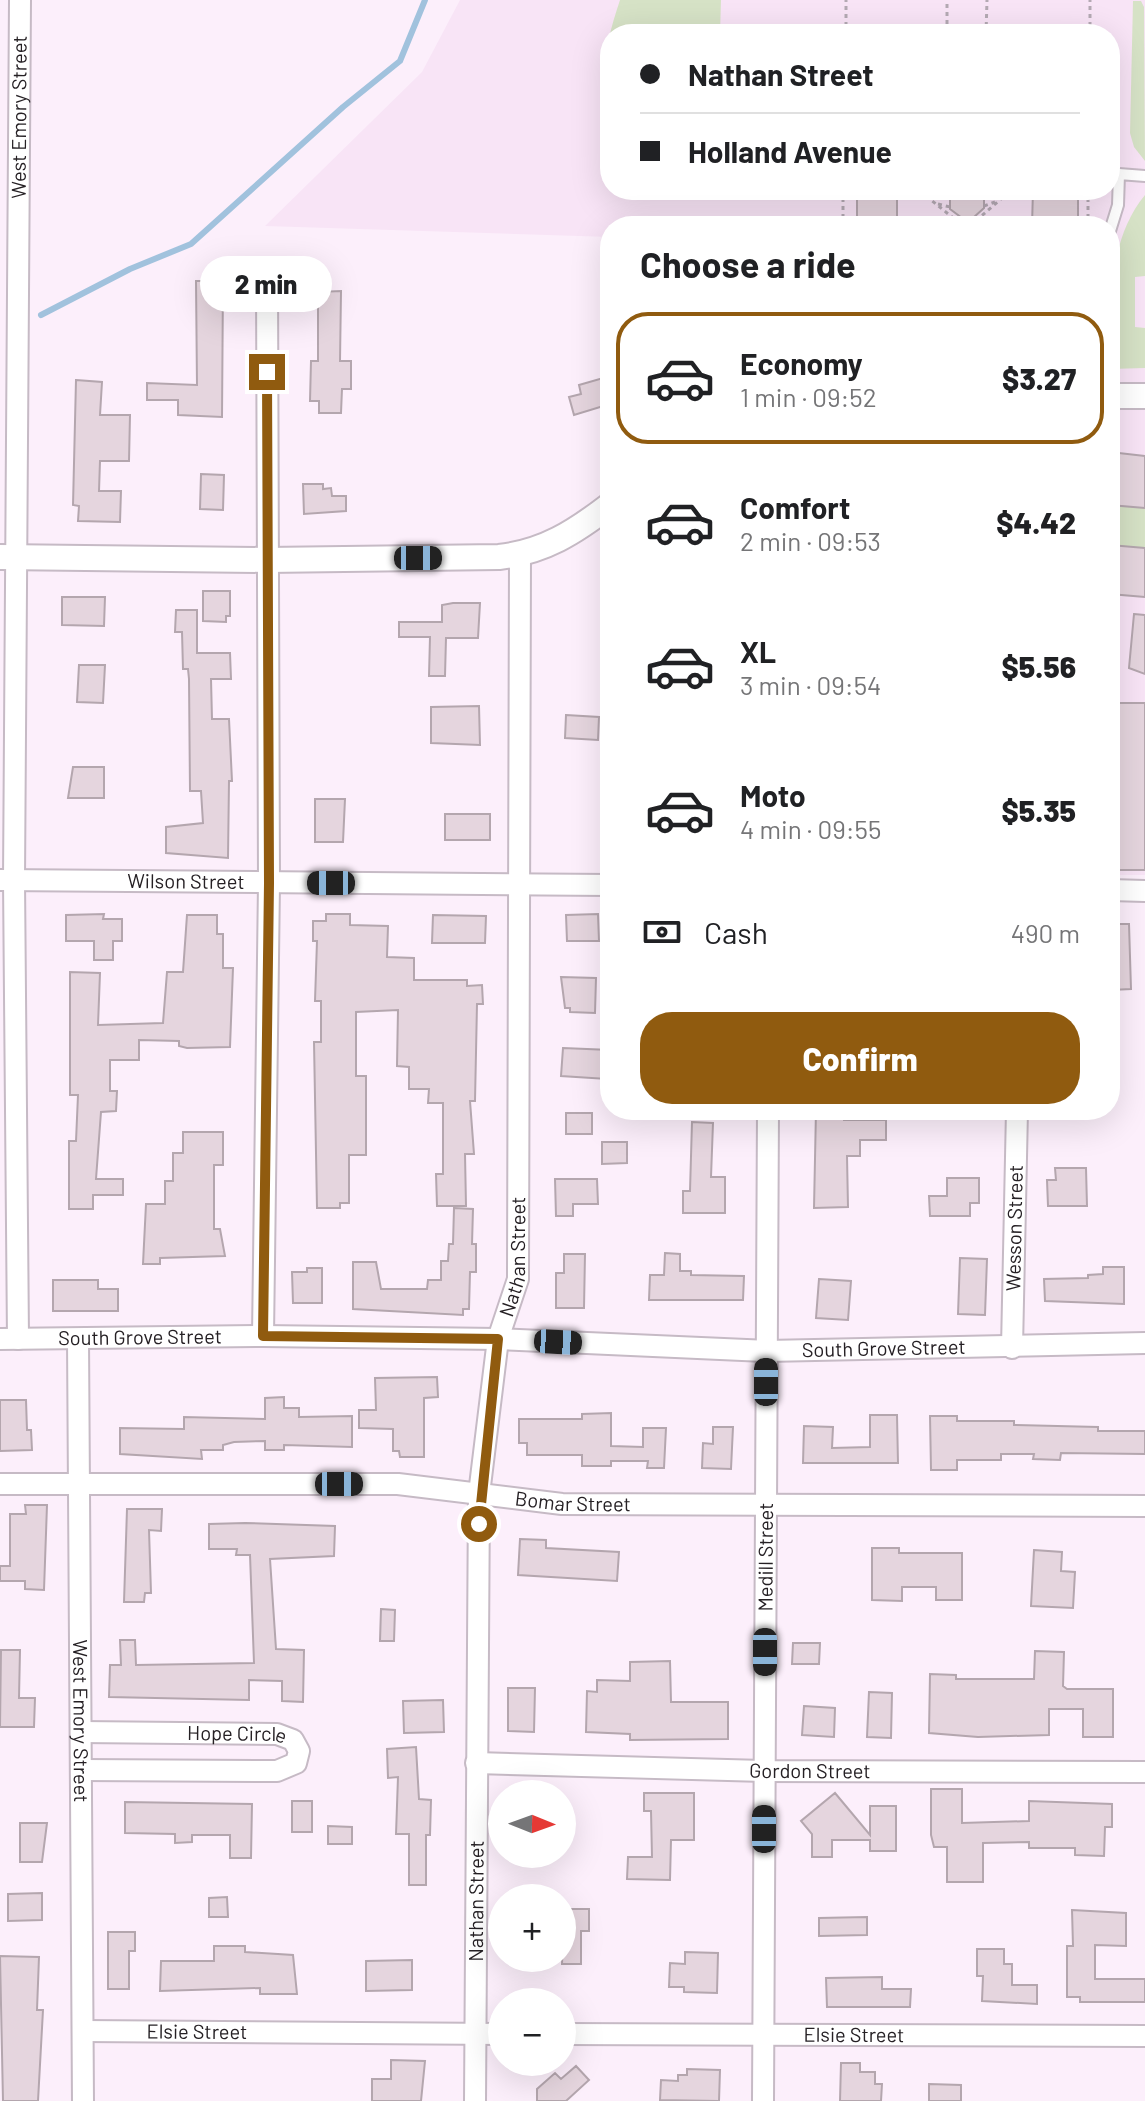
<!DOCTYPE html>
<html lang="en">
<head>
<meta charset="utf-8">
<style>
	:root { --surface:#fff; --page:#f2f2f2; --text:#202124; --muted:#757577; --line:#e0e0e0; --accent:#905b0f }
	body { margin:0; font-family:Barlow,sans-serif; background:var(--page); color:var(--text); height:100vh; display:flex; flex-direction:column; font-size:30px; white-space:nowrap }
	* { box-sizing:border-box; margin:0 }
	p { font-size:26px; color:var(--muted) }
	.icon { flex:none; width:44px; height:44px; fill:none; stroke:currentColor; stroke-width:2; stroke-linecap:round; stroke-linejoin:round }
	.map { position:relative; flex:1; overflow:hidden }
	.sheet { position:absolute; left:600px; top:216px; width:520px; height:904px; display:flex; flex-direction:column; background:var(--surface); border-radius:32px; box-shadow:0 8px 32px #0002 }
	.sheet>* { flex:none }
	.top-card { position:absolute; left:600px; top:24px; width:520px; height:176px; border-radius:32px; box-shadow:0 8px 32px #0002; display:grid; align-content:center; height:176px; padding:0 40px; background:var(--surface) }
	.needle { width:52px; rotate:91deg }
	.tools { position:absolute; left:488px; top:1780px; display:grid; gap:16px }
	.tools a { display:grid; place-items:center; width:88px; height:88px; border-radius:50%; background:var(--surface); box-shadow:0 8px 32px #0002; font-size:40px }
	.end { position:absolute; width:36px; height:36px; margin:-18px; border:10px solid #905b0f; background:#fff; box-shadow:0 0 0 4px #fff }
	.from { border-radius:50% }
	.bubble { position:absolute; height:56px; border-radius:28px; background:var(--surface); box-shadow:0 8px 32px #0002; font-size:26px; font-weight:800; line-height:56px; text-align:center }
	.car { position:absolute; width:24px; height:48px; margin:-24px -12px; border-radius:10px; box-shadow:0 0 6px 2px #0007; background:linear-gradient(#222 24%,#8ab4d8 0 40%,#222 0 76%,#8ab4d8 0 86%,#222 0) }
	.top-card b { display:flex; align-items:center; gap:28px; height:76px; font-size:30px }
	.top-card b+b { border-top:2px solid var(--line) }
	.top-card i { width:20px; height:20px; background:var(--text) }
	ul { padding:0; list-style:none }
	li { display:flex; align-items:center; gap:24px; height:132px; margin:0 16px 12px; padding:0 24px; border:4px solid transparent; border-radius:32px }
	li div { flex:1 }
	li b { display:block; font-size:30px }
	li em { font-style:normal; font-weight:800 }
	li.on { border-color:var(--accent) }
	li>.icon { width:72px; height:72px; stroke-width:1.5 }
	h2 { padding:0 40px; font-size:36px; line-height:96px }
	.pay { display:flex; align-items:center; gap:20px; height:88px; padding:0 40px; font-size:30px }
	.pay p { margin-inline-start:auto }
	.cta { display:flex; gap:16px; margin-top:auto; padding:16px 40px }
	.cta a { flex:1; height:92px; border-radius:32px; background:var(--accent); color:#fff; font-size:32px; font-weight:800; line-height:92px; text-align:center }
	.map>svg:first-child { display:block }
	.built { fill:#f8e4f6; fill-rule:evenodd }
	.green { fill:#d6e2c6 }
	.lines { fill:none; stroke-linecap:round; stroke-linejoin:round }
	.stream { stroke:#a1c2dd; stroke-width:6 }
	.building { fill:#e5d5de; stroke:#b4a6ae; stroke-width:2 }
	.service-casing { stroke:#c6bac5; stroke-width:14 }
	.minor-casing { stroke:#c6bac5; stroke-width:24 }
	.tertiary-casing { stroke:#c6bac5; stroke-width:28 }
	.path { stroke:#b4a9b3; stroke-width:3; stroke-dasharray:4 4; stroke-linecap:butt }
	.service { stroke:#fff; stroke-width:10 }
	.minor { stroke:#fff; stroke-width:20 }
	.tertiary { stroke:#fff; stroke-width:24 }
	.route { stroke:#905b0f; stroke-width:10 }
	.labels { text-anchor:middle; stroke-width:6; stroke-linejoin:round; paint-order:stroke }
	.street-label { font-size:20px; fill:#252024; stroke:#fff }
</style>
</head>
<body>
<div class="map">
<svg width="1145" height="2101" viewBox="0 0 1145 2101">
	<rect width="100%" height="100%" fill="#fceffb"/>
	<!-- built -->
	<path class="built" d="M460,0h685v875h-35v-649h-500v11l-345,-11 157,-154zM610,34h500v156h-500z"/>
	<!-- green -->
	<path class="green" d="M620,0h101l-1,34h-110v81c-9,-47 -5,-70 10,-115z
		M1133,1h8l3,6 1,154 -11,-14 -4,-14z
		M1145,195v81l-10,1v50l10,1v40l-35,1c0,-56 -4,-127 35,-174z
		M1110,505l35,3v40l-35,-3z"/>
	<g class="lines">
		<!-- stream -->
		<path class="stream" d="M41,315l89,-46 61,-25 152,-137 57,-46 25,-61"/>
	</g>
	<!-- building -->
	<path class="building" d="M857,190h40v36h-40z
		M950,190h34v18l-11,10h-11l-12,-9z
		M1033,190h45v36h-46z
		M196,281h27l-1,136 -44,-2v-15h-31v-17l50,2z
		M341,291l-1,70h11v28h-9l-1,24h-22v-12h-9l1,-40h7v-69z
		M610,376v28l-36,11 -5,-18 12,-3 -2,-9z
		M76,380l26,2 -2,33h30l-1,46h-29l-1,30h22l-1,31 -42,-1 1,-15 -6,-1z
		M1110,452l35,4v52l-35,-3z
		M201,474l23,1 -1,35 -23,-1z
		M303,484h20v5l8,-1 1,8h14v15l-42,3z
		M1110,545l35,3v49l-35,-3z
		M203,591h27v25h-4v6l-23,-1z
		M62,597h43l-1,29 -42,-1z
		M453,603h27l-2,35h-32l-1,38h-16l1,-39h-31v-15h43v-17z
		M176,610h21v43h33l1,26h-20l1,40h17l3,62h-3l-1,77 -62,-5v-26l37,-4 -2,-32h-11l-1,-112 -1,-10h-5l-1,-37h-7z
		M1134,614l11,1v59l-16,-6z
		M79,665h26l-2,38 -26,-1z
		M1110,703h35v167h-35z
		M479,706l1,39 -49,-2v-36z
		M566,715l33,2 -1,23 -33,-2z
		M73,767h31v31h-36z
		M315,799h30l-2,43h-28z
		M445,814h45v26h-45z
		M104,914l-1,5h19v22h-9v19h-19v-19h-28v-26z
		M326,914h24v11l38,1 -1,31 27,1v22h53v6l15,-1 1,19h-6l-2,97h-5l4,53h-9l1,52h-29l-1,-32h7v-71h-15l1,-14h-20v-22l-12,-1 1,-56 -42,2v64h10v79h-17v48h-9v5h-23l-3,-166h7v-41h-6l2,-60h-4v-20h13z
		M598,914l1,27h-32l-1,-26z
		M187,915h30v19h6v34h10l-3,79 -43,1 -8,-2v-5l-40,-1v20h-29v31h7l-1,20 -15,1 -5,67h27v16h-30v14h-24v-68h7l2,-46h-8v-123l30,1 -2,52 65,-2 4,-51h16z
		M433,915l53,1 -1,27h-53z
		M1110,924h19l2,65 -20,1z
		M561,977l35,1 -1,35 -25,-1v-4h-5z
		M563,1048l47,2 -3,29 -46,-3z
		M816,1110h27l1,10h42v20h-26v16h-13l1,51 -34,1z
		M566,1113h26v21h-26z
		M692,1122l21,1 -2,54h14v36h-42v-22h7z
		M183,1132h40v33h-9v64h6l5,27 -65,2v6h-17l3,-60h19v-23h8v-28h10z
		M602,1142h25v21l-25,1z
		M1055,1168h31l1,38h-39l-1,-26h9z
		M947,1178h32v25h-9v13h-40l-1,-20h18z
		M555,1179h42l1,25h-25v12h-17z
		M454,1208l19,1 -1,35h4v28h-6l-1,37h-6v6l-110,-6v-47h23l5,27h46l1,-9h13v-19h7l1,-17h4z
		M665,1253l15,1v17h11v4l53,1 -1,24h-94l1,-25h14z
		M564,1254h21l-1,54h-28v-35h8z
		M960,1258l27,1 -2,56 -27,-1z
		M1103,1267h21v37l-79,-3 -1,-22 44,-1v-3l15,-1z
		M307,1268h15v35h-29l-1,-31h15z
		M819,1279l32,2 -3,39 -32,-2z
		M53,1280h45v9h20v22h-65z
		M437,1377l1,20 -14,1v59h-24l-1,-6h-6v-22l-34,-1v-18h17l-1,-32z
		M284,1397v11h15v9l53,-1v31l-68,-2v5h-19v-9l-31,1 -11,3v5h-22l1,9 -82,-5v-26l64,1v-12l81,2v-21z
		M0,1400h26l1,30h4l1,20 -32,1z
		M611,1413v33l32,1v-19h23l-2,40h-17l1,-7h-37v5h-29v-11h-55v-12h-8v-24h63v-5z
		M870,1415h27l1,48h-95l1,-37 29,1 -1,21 38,-1z
		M930,1416h27v5h57v4l84,2v4h47v23l-84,-1 -1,7 -27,-1 1,-5h-33v6h-44v10h-26z
		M713,1427h20l-2,42 -29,-1 1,-25 10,1z
		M25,1505h22l-3,85 -19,-1v-8h-25v-15h10v-52h16z
		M127,1509h35l-1,22 -12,-1 2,63h-6l-1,9h-20z
		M245,1523l90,3 -1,30 -64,3 6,90 28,1 -1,52 -21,-1v-20l-33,-1v20l-140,-3 1,-32h11l-1,-25h15l1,25 118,-2 -4,-108h-14l1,-6h-28v-25z
		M520,1539l26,1v8l73,4 -2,29 -99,-6z
		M872,1548h27v5h63v47h-26v-13h-34v14l-30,-1z
		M1034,1550l28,2 -1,19 14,1 -2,36 -42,-2z
		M381,1609l14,1 -1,31h-14z
		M793,1643h27l-1,21h-27z
		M1,1650h19l-1,48h16l-1,29h-34z
		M1035,1651l29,1 -1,34 4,3h46v48h-30v-28h-34v26l-71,2 -49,-4 1,-59 26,1v4h78z
		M670,1661l1,41h57v37l-98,1v-6l-44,-2 1,-41 10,1v-12l33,1v-19z
		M508,1688h27l-1,44 -26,-1z
		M869,1692l23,1 -1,45 -24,-1z
		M443,1700l1,32 -40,1 -1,-32z
		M804,1706l31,2 -1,29 -32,-2z
		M416,1747l3,52 12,1 -1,35h-4v50h-17v-51h-13l2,-57 -10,1 -1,-29z
		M931,1789h31v34l67,-2v-20l83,3v23h-7l-1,29 -29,-1v-7h-46v-6l-46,1v39h-36v-35h-13l-3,-12z
		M644,1793h50v47h-23l-1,40 -43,-1 1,-22h24l-1,-46h-7z
		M835,1793l35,42v-29h26v45h-26v-11h-38v17h-20v-23l-11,-13z
		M292,1801h20v31h-20z
		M125,1802l127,2 -1,54h-21v-23h-38v7l-17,1v-9l-50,-1z
		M20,1823h27l-5,39h-22z
		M328,1826l24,1v17h-24z
		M42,1893v27l-34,1v-27z
		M227,1897l1,20h-19v-19z
		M564,1909h25v22h-8v33h-19z
		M1072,1910l54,3v33l-31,-1v34h50v23h-65v-5h-13v-51h6z
		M867,1917v18l-48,1v-18z
		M108,1932h27v19h-6v38h-21z
		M214,1946h31v6l48,3 4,39h-37v-6l-100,3 1,-30h53z
		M977,1949h27v15h8v21h25v19l-55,-3 1,-25h-6z
		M685,1952l33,1 -1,40 -33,-1v-5h-15l1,-24 15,1z
		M0,1956l39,1 -2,53h6l-5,91h-35z
		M412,1960v30l-46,1v-30z
		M882,1977v12h29l-1,18h-83l-1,-29z
		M391,2060l34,1 -4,40h-49v-22h19z
		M841,2063h19v9h15v12h7l-1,17h-41z
		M576,2066l13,14 -23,21h-29v-12l18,-16 6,6z
		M687,2069l33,1 -1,31 -59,-1 1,-20 17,1v-6h9z
		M929,2084l32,1v16h-32z"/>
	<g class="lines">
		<!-- service casing -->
		<g class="service-casing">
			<path id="service" d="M1110,231l8,-26 1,-31 26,2"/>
		</g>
		<!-- minor casing -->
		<g class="minor-casing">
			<g id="minor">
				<path id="s1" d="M0,880l610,5"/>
				<path d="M1110,890l35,1"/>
				<path d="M263,1336l6,-453 -2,-605"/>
				<path id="s2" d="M0,1339l263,-3 235,3 269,12 378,-8"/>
				<path id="s3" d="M18,1339l-4,-459 6,-880"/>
				<path id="s4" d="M78,1339l5,762"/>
				<path id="s5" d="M1012,1348l5,-238"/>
				<path id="s6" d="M0,1484h398l164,20 583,2"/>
				<path id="s7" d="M81,1732l196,2 16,6 6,11 -3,12 -19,8 -195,-1"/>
				<path id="s8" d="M476,1763l288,8 381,1"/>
				<path id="s9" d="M83,2031l419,3"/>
				<path id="s10" d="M562,2034l583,2"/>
				<path id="s11" d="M475,2101l4,-607 19,-155 20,-60 2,-724"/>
				<path id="s12" d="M763,2101l5,-991"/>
			</g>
		</g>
		<!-- tertiary casing -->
		<g class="tertiary-casing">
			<path id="tertiary" d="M1110,396h35
				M0,557l267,3 232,-3c45,-5 76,-25 111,-52"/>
		</g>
		<!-- path -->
		<path class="path" d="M847,32l12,1
			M898,32h49
			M947,32v-32
			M846,34v-34
			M986,34l1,-34
			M986,34h11
			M1090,34v-34
			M1110,148h9
			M920,191l43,35
			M938,204l12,3
			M984,206l11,-4
			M951,216l1,10
			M966,219l1,6
			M843,226v-36
			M970,226l39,-34
			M980,226l1,-9
			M1088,226v-36"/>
		<!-- service -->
		<use href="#service" class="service"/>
		<!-- minor -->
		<use href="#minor" class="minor"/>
		<!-- tertiary -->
		<use href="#tertiary" class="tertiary"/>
	</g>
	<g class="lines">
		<!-- route -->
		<path class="route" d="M267,372l2,511 -6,453 235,3 -19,185"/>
	</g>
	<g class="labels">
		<!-- street labels -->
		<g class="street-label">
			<text dy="7" stroke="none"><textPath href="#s3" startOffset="1222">West Emory Street</textPath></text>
			<text dy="7" stroke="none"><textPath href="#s1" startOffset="186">Wilson Street</textPath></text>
			<text dy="7" stroke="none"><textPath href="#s5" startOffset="120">Wesson Street</textPath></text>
			<text dy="7" stroke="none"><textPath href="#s11" startOffset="848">Nathan Street</textPath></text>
			<text dy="7" stroke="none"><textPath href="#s2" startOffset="140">South Grove Street</textPath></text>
			<text dy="7" stroke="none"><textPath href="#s2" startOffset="884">South Grove Street</textPath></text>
			<text dy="7" stroke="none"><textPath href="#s6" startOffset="574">Bomar Street</textPath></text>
			<text dy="7" stroke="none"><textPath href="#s12" startOffset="544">Medill Street</textPath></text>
			<text dy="7" stroke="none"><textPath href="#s4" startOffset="382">West Emory Street</textPath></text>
			<text dy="7" stroke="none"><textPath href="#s7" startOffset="156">Hope Circle</textPath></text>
			<text dy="7" stroke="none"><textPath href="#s8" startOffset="334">Gordon Street</textPath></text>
			<text dy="7" stroke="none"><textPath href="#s11" startOffset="200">Nathan Street</textPath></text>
			<text dy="7" stroke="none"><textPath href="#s9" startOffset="114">Elsie Street</textPath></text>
			<text dy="7" stroke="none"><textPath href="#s10" startOffset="292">Elsie Street</textPath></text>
		</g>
	</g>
</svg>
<div class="tools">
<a><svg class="needle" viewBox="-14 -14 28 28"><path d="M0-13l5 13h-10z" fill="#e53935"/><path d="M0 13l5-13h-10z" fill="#757577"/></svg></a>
<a>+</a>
<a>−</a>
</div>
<i class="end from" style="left:479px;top:1524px"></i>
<i class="end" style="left:267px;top:372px"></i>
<div class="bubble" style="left:200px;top:256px;width:132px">2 min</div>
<i class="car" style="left:418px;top:558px;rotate:90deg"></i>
<i class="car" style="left:331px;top:883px;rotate:270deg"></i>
<i class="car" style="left:558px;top:1342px;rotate:93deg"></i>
<i class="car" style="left:766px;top:1382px;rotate:0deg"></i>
<i class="car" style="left:339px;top:1484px;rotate:90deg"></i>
<i class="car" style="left:765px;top:1652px;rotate:180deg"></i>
<i class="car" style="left:764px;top:1829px;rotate:0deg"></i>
<div class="top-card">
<b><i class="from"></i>Nathan Street</b>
<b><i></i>Holland Avenue</b>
</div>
<section class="sheet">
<h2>Choose a ride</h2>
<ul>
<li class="on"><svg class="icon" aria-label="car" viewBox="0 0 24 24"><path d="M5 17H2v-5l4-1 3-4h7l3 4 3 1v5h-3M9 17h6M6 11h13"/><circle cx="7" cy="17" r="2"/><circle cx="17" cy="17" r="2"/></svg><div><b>Economy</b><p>1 min · 09:52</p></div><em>$3.27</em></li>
<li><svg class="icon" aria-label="car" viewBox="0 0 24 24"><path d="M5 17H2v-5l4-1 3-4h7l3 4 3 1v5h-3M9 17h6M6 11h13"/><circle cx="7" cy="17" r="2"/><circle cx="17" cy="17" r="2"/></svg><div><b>Comfort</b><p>2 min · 09:53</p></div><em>$4.42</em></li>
<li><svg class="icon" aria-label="car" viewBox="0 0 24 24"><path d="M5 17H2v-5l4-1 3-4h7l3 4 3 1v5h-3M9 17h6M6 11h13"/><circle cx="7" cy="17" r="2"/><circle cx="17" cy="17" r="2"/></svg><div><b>XL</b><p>3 min · 09:54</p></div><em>$5.56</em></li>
<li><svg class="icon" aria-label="car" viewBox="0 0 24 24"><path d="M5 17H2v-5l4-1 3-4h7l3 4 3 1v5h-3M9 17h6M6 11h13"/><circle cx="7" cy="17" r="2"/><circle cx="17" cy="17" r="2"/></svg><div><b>Moto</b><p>4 min · 09:55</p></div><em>$5.35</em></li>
</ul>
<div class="pay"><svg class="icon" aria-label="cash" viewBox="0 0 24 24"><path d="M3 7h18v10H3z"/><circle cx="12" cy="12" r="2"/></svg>Cash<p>490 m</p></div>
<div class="cta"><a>Confirm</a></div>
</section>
</div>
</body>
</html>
